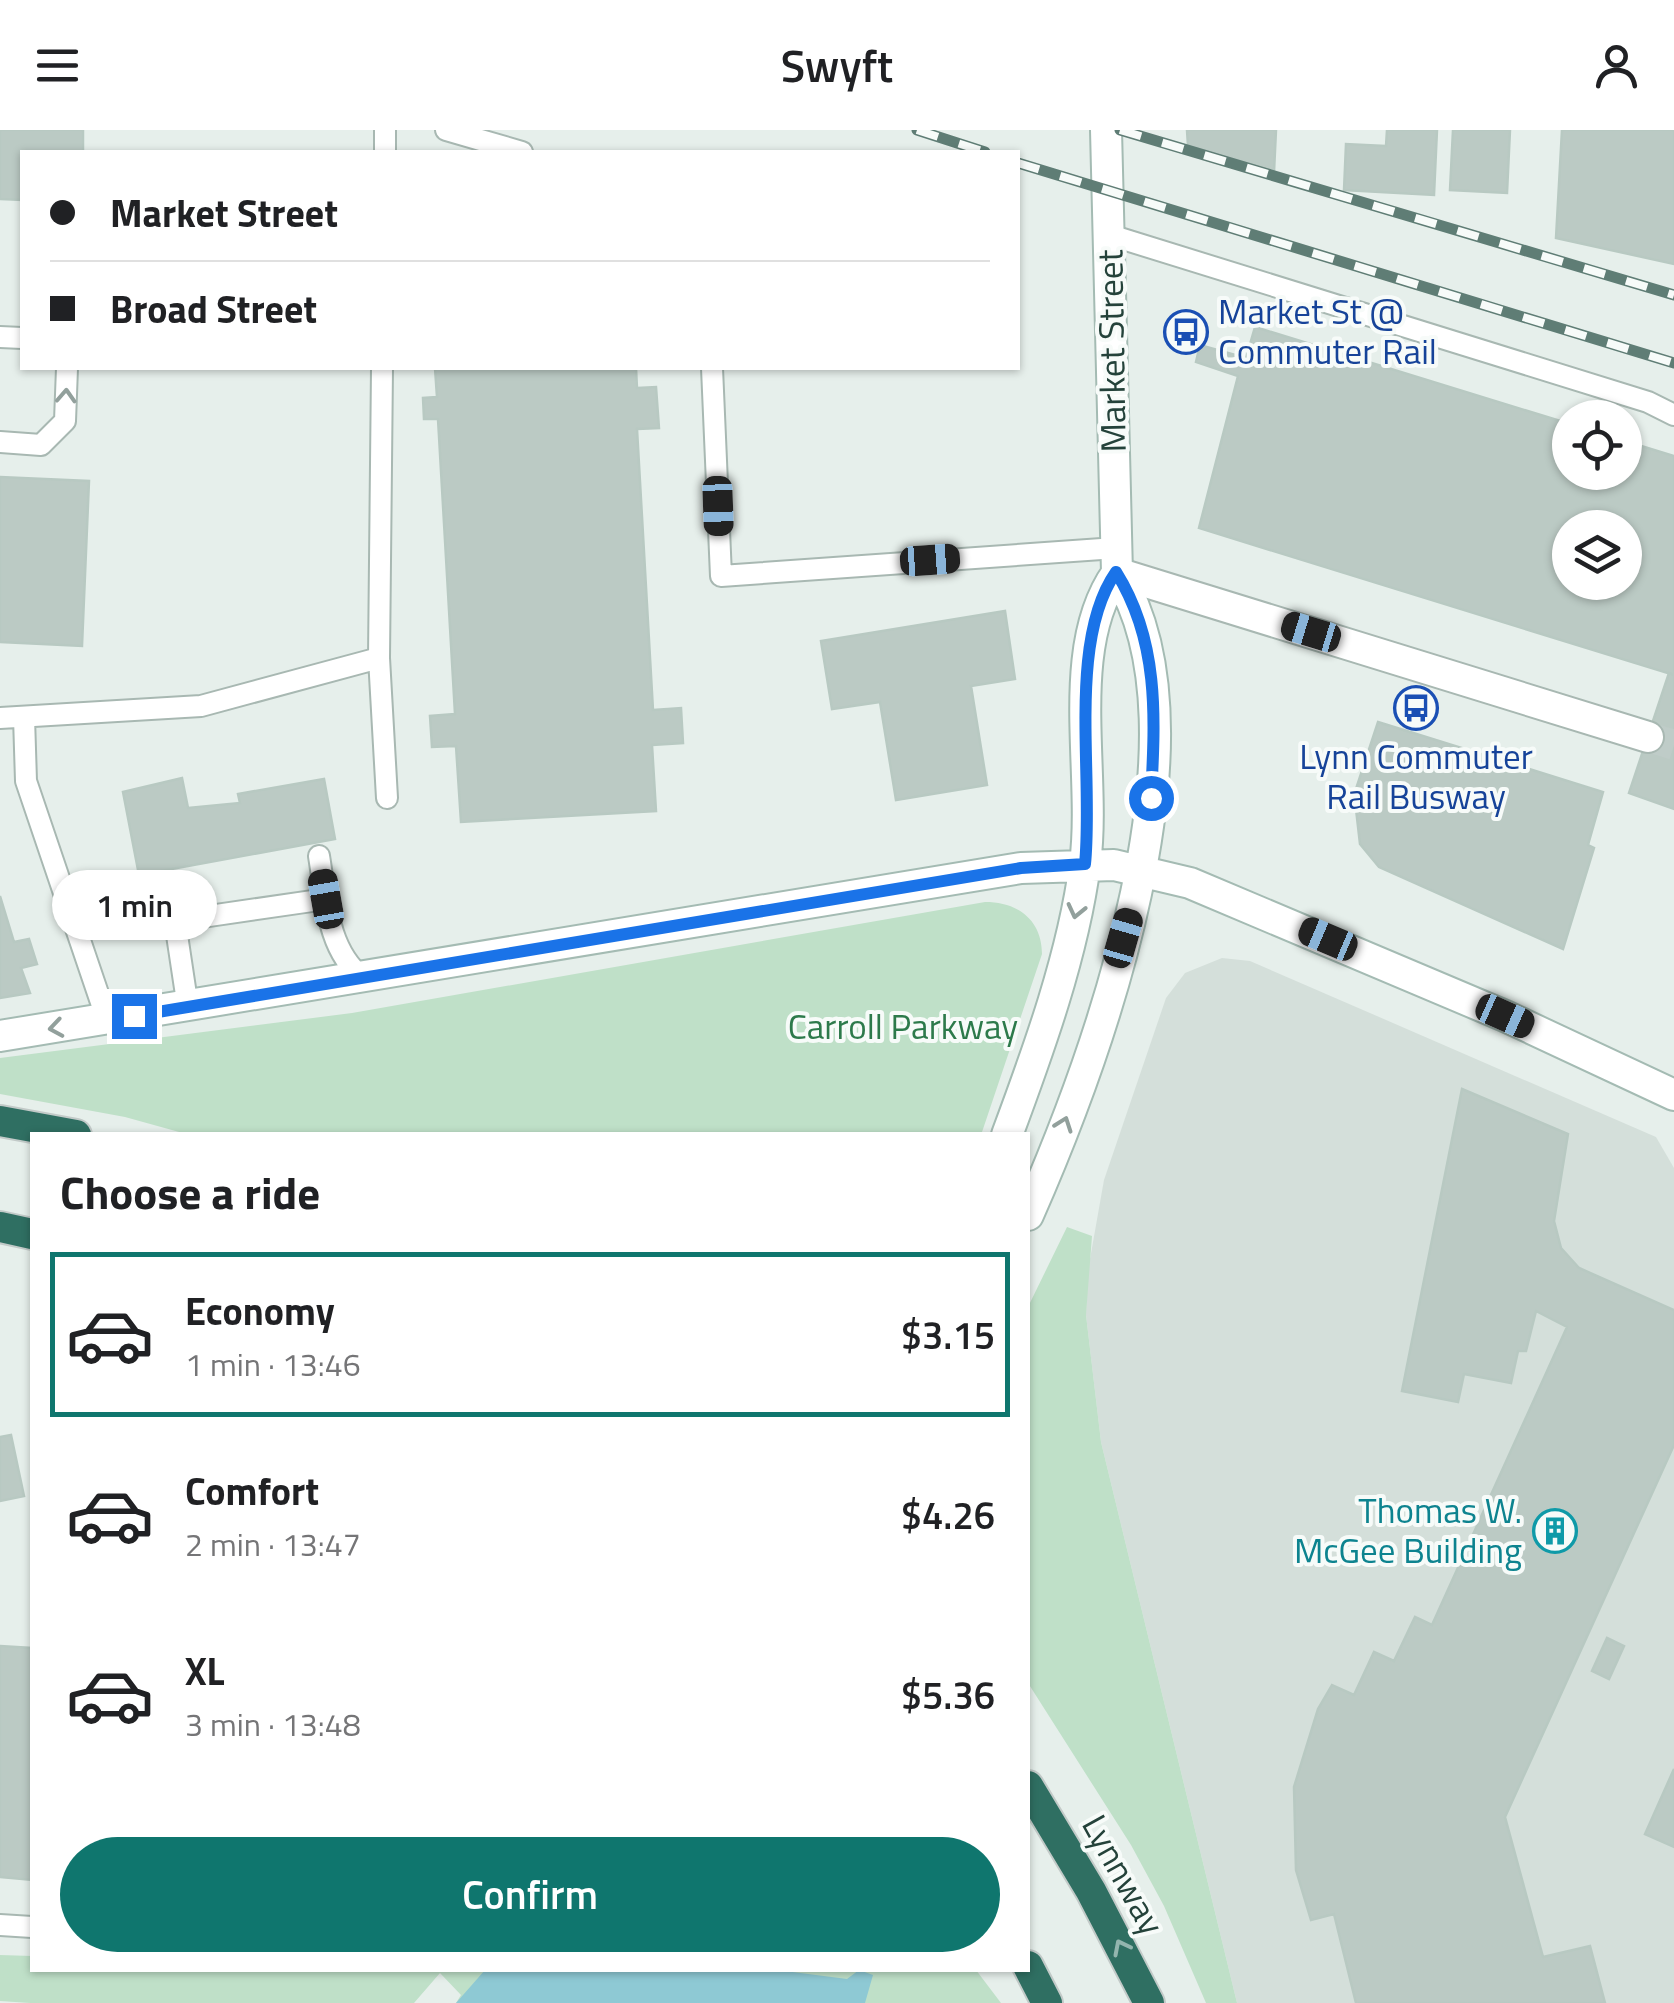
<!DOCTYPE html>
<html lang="en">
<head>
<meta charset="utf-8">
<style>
	:root { --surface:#fff; --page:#f6f6f6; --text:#202124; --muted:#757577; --line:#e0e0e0; --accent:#0f766e }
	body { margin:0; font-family:"Titillium Web",sans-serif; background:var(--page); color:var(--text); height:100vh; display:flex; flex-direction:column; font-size:38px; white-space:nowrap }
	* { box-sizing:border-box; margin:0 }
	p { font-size:32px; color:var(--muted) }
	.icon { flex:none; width:55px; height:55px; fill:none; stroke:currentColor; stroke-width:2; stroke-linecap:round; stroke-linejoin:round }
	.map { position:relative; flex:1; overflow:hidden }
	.drawer { position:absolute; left:30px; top:1002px; width:1000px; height:840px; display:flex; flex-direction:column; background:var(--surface); border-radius:0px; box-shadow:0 2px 8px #0004 }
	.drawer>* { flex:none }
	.banner { position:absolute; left:20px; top:20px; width:1000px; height:220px; border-radius:0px; box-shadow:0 2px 8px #0004; display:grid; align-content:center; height:220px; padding:0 30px; background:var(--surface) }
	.controls { position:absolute; left:1552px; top:270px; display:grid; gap:20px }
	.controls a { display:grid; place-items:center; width:90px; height:90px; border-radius:50%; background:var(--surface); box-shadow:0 2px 8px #0004; font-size:50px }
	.end { position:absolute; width:45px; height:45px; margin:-22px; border:12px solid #1a73e8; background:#fff; box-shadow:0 0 0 5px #fff }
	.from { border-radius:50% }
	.bubble { position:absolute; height:70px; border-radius:35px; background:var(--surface); box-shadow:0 2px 8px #0004; font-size:32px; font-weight:600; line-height:70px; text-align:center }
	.car { position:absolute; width:30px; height:60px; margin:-30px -15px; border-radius:12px; box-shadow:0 0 8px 2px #0007; background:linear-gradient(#222 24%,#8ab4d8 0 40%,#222 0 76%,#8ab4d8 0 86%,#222 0) }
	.banner b { display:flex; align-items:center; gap:35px; height:95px; font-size:38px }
	.banner b+b { border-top:2px solid var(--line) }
	.banner i { width:25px; height:25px; background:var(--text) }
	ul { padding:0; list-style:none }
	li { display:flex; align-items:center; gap:30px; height:165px; margin:0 20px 15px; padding:0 10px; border:5px solid transparent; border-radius:0px }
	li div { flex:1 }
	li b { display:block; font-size:38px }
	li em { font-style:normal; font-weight:600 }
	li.on { border-color:var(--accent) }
	li>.icon { width:90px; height:90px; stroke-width:1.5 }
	h2 { padding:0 30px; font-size:45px; line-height:120px }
	.cta { display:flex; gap:20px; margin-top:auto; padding:20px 30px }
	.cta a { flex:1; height:115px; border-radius:60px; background:var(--accent); color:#fff; font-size:40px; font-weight:600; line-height:115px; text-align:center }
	header { display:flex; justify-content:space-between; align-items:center; height:130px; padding:0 30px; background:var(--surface); font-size:45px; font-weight:600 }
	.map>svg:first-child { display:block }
	.built { fill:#d4dfda }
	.green { fill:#bfe0c8 }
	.water { fill:#8ec9d4 }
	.building { fill:#bbcac4; stroke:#b8c9c2; stroke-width:2.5; fill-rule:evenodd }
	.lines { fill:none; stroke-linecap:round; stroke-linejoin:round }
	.street-tunnel { stroke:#bfccc8; stroke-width:30; stroke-dasharray:30 15; stroke-linecap:butt }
	.lane-casing { stroke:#a8b8b2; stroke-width:24 }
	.street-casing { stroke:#a8b8b2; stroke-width:34 }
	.secondary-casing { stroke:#a4bbb3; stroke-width:34 }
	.highway-casing { stroke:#c2cac8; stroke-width:34 }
	.lane { stroke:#fff; stroke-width:20 }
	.street { stroke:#fff; stroke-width:30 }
	.secondary { stroke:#fff; stroke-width:30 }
	.highway { stroke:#2f6f62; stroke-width:30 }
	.rail-casing { stroke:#5f7d75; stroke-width:11 }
	.rail { stroke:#f7fbf9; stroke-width:8; stroke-dasharray:22; stroke-linecap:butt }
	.oneway { stroke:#92a09c }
	.oneway2 { stroke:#93b5ae }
	.route { stroke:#1a73e8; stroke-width:12 }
	.labels { text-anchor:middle; stroke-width:8; stroke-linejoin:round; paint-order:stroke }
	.transit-label { font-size:35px; fill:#164399; stroke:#f7fbf9; text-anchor:start }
	.street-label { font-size:35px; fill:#24423a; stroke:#f7fbf9 }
	.park-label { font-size:35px; fill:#2d7a4b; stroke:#f7fbf9 }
	.culture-label { font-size:35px; fill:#0d838f; stroke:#f7fbf9; text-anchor:end }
</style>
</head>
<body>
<header><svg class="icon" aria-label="menu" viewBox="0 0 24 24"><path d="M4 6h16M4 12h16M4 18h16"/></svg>Swyft<svg class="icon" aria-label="person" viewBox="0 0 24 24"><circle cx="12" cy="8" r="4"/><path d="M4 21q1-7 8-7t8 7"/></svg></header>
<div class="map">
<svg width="1674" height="1873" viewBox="0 0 1674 1873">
	<rect width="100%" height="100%" fill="#e6efeb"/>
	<!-- built -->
	<path class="built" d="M1222,828l28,3 406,176 18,31v835h-437l-136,-561 -15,-127 1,-39 17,-96 62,-182 19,-25z"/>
	<!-- green -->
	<path class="green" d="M985,772c33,0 57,18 57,52l-61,181h-791l-65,-18 -125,-23v-36l352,-45z
		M1067,1097l25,9 -6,79 15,127 136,561h-31l-42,-97 -33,-61 -103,-162v-376z
		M0,1825l32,1v14h944l25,33h-545l5,-8 -21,-22 -26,30h-384l-30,-2z"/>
	<!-- water -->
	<path class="water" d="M485,1840h292l70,9 12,-9 14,5 -8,28h-409z"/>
	<!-- building -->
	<path class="building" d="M0,0h83v22h-61v48l-22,-1z
		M1187,0h89l-2,42 -86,-26z
		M1387,0h50l-3,65 -90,-5 2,-46 40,2z
		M1453,0h57l-3,63 -57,-3z
		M1562,0h112v134l-118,-26z
		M1255,197l315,97v48h55v-31l49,15v219l-475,-147 39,-152 -42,-14 4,-17 46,13zM1570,398h55v54h-55z
		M435,238h201l1,20 19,-1 3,41 -22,1 16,281 28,-2 2,35 -31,2 4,66 -195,11 -5,-76 -24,1 -2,-31 25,-2 -17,-295h-14l-1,-21 14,-1z
		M0,347l89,4 -7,165 -82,-4z
		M1005,481l10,68 -44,7 16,99 -91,15 -16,-98 -48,7 -11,-68z
		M1669,543l5,2v134l-45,-16z
		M1378,592l225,70 -15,53 6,3 -31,101 -184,-82 -19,-23 -4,-35 5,-17 -5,-3z
		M182,648l6,30 52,-5 -2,-9 86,-15 11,60 -196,36 -16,-83z
		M0,766l14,46 15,-3 8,25 -16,4 9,25 -30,5z
		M1462,959l106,45 -14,87 7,27 18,20 95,42v135l-169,372 38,140 47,-11 15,57h-249l-22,-89 -23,6 -15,-50 -2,-83 24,-78 14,-24 22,10 20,-43 20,9 21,-44 17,8 135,-298 -31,-16 -10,40h-8l-7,32 -47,-9 -6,28 -56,-11z
		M11,1305l13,61 -24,5v-64z
		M1607,1508l17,8 -15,33 -17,-8z
		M0,1516l32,2v232l-32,-3z
		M1674,1639v78l-29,-13z"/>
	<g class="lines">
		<!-- street-tunnel -->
		<path class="street-tunnel" d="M1648,607l26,8"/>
		<!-- lane casing -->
		<g class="lane-casing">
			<path id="lane" d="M446,0l76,22
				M385,22v-22
				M1110,105l538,167 26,13
				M0,207l22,1
				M382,238l-3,290 8,140
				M712,238l9,208 395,-28
				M0,312l41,3 24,-24 2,-53
				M24,587l2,64 81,239
				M0,588l201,-12 178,-48
				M319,726c7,42 8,94 44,122
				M169,752l19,126
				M175,791l151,-22
				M0,1795l32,2"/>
		</g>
		<!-- street casing -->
		<g class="street-casing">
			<path id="street" d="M1117,443l531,164"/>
		</g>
		<!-- secondary casing -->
		<g class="secondary-casing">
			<path id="secondary" d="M0,906l1021,-168 93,-3 76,18 315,133 169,79
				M1007,1005c32,-86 66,-180 78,-271 12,-91 -22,-215 32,-291
				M1028,1085c70,-159 188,-483 89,-642l-11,-443"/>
		</g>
		<!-- highway casing -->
		<g class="highway-casing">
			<path id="highway" d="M0,991l76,14
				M0,1097l32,7
				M1028,1656l63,105 58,112
				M1028,1836l19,37"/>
		</g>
		<!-- lane -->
		<use href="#lane" class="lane"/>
		<!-- street -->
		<use href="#street" class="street"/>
		<!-- secondary -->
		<use href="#secondary" class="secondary"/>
		<!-- highway -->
		<use href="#highway" class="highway"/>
		<!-- rail casing -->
		<g class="rail-casing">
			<path id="rail" d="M917,0l68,22
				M1120,0l554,165
				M1018,33l656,200"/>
		</g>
		<!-- rail -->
		<use href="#rail" class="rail"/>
	</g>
	<!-- one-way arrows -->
	<defs><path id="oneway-chevron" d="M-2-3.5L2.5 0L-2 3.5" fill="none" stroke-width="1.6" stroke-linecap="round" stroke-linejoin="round" transform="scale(2.5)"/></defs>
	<g class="oneway">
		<use href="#oneway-chevron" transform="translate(66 266) rotate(-87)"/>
		<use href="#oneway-chevron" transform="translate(1076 781) rotate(103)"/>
		<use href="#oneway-chevron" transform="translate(56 898) rotate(171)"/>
		<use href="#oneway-chevron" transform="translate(1064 994) rotate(-70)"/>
	</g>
	<use class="oneway2" href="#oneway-chevron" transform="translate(1121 1817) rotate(-117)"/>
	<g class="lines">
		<!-- route -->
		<path class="route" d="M134,886l887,-148 64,-4c9,-87 -18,-222 31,-292 44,70 39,147 35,226"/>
	</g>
	<!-- icons -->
	<defs>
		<g id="bus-ring" transform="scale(2.25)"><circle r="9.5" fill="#f7fbf9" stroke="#1a4fb4" stroke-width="1.5"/><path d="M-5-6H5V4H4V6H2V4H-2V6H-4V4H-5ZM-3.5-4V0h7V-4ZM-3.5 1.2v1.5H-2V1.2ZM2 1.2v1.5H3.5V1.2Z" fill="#1a4fb4"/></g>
		<g id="building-ring" transform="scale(2.25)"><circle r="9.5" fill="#f7fbf9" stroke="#0f9aa8" stroke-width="1.5"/><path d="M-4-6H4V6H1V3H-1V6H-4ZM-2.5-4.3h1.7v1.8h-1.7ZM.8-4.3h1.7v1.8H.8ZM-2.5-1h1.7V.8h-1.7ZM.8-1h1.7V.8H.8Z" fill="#0f9aa8"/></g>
	</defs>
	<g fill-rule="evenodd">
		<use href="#bus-ring" x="1186" y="202"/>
		<use href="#bus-ring" x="1416" y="578"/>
		<use href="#building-ring" x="1555" y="1401"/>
	</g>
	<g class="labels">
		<!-- transit labels -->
		<g class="transit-label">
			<text x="1218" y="194">Market St @<tspan x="1218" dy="40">Commuter Rail</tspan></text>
			<text x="1416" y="639" text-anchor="middle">Lynn Commuter<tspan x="1416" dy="40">Rail Busway</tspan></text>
		</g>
		<!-- street labels -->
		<g class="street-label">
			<text transform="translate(1112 221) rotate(-91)" y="12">Market Street</text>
			<text transform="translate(1123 1745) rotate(61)" y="12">Lynnway</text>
		</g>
		<!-- park labels -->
		<g class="park-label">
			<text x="903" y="909">Carroll Parkway</text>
		</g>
		<!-- culture labels -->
		<g class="culture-label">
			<text x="1522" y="1393">Thomas W.<tspan x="1522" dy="40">McGee Building</tspan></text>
		</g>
	</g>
</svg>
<div class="controls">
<a><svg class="icon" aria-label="locate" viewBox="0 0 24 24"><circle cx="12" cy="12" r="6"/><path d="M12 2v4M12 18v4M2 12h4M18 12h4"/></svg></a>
<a><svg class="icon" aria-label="layers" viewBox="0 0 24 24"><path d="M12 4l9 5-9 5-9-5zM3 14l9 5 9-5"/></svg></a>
</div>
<i class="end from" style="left:1151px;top:668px"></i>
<i class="end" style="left:134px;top:886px"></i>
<div class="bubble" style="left:52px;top:740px;width:165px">1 min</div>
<i class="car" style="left:718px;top:376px;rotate:178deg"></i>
<i class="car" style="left:930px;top:430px;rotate:86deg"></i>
<i class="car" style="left:1311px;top:502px;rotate:287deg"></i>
<i class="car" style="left:326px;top:769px;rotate:350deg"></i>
<i class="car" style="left:1123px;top:808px;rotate:16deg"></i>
<i class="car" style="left:1328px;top:809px;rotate:293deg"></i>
<i class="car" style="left:1505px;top:886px;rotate:114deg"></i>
<div class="banner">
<b><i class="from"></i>Market Street</b>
<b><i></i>Broad Street</b>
</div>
<section class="drawer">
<h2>Choose a ride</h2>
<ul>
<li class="on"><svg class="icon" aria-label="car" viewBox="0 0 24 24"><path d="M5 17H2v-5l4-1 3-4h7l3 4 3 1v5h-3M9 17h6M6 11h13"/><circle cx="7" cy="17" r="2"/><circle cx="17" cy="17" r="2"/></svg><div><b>Economy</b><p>1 min · 13:46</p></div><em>$3.15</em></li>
<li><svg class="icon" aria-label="car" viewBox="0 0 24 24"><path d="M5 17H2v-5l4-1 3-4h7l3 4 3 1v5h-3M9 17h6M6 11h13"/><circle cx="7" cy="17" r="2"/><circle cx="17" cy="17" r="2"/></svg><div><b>Comfort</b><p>2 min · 13:47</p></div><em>$4.26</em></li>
<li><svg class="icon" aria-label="car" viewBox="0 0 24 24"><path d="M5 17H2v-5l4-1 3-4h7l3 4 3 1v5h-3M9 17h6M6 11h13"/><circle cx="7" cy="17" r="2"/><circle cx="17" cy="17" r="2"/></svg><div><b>XL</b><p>3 min · 13:48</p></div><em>$5.36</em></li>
</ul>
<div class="cta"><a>Confirm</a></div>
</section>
</div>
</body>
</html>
